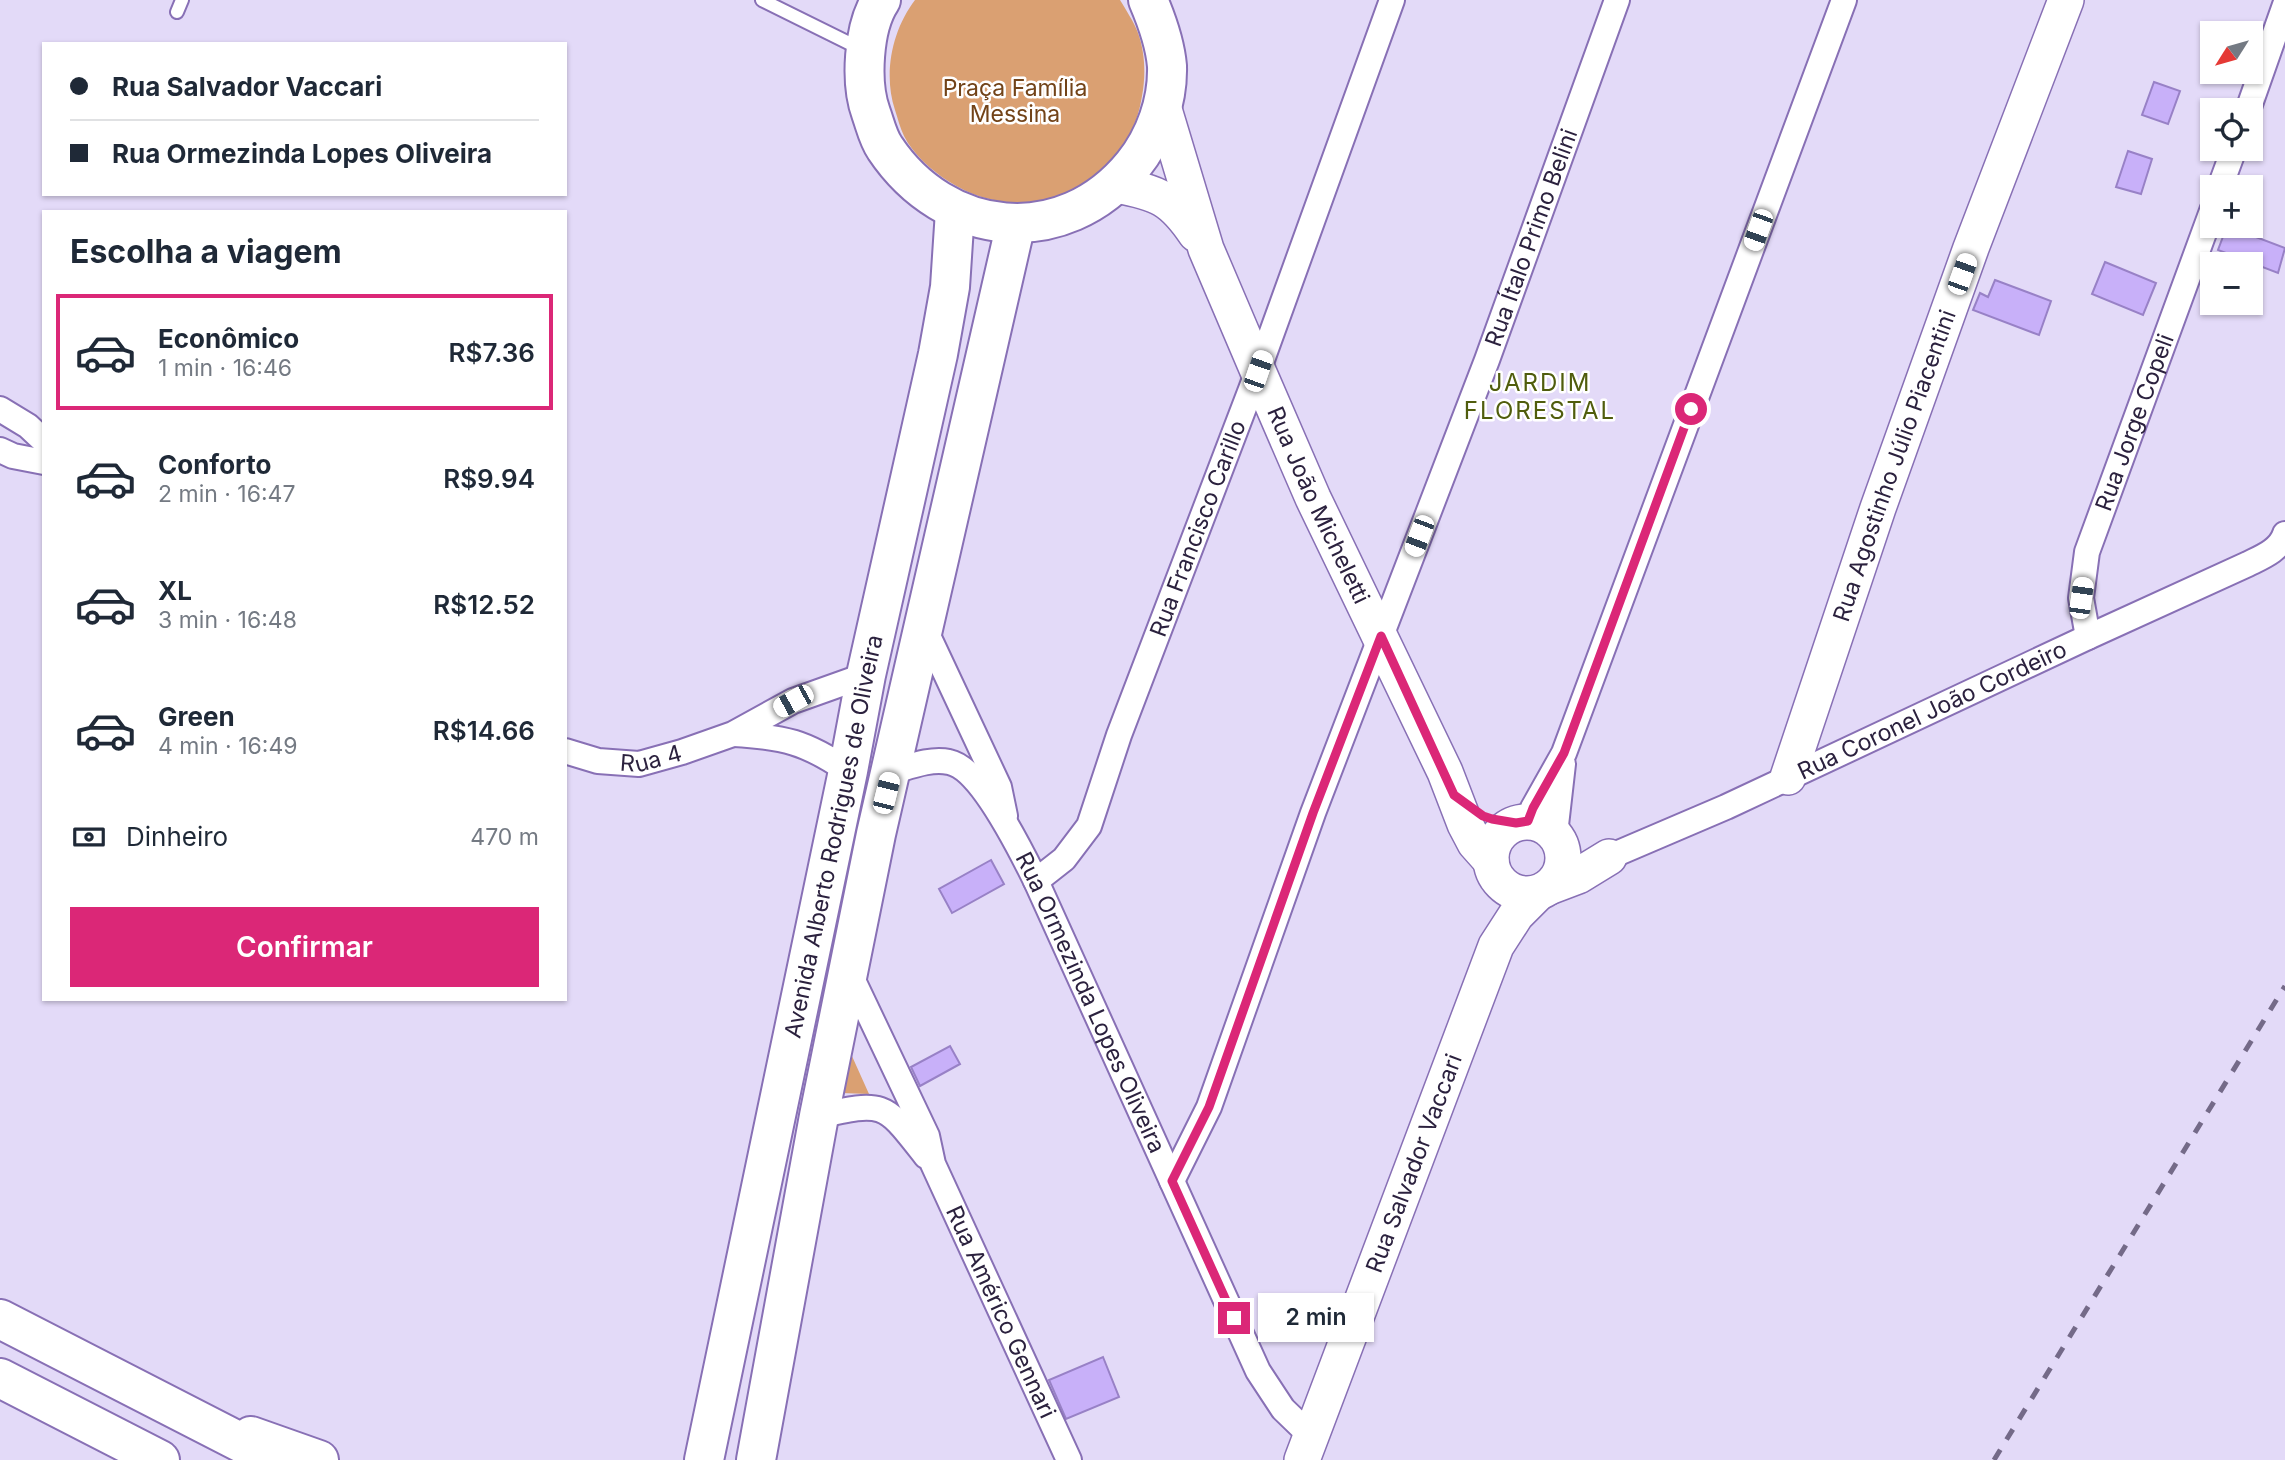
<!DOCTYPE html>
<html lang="pt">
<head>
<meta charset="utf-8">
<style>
	:root { --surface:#fff; --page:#f2f2f3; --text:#1f2937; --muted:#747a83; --line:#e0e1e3; --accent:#db2777 }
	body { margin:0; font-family:Inter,sans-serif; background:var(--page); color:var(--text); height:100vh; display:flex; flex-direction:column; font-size:26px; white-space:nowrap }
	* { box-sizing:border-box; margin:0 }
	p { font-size:23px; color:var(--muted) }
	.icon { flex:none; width:38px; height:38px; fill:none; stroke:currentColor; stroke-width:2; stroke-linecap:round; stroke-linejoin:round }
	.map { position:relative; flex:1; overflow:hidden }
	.drawer { position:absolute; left:42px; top:210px; width:525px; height:791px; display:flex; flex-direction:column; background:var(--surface); border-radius:0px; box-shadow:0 2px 5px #0004 }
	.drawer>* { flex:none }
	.guide { position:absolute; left:42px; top:42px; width:525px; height:154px; border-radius:0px; box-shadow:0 2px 5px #0004; display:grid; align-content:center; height:154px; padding:0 28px; background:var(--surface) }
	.needle { width:46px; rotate:233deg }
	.buttons { position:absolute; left:2200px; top:21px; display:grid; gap:14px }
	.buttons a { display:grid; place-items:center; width:63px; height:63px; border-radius:0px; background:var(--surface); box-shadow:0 2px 5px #0004; font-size:35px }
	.end { position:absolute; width:32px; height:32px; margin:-16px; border:9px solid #db2777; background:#fff; box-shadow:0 0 0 4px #fff }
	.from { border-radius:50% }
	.bubble { position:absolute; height:49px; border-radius:0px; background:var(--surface); box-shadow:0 2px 5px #0004; font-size:23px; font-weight:600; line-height:49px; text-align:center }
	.car { position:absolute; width:21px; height:42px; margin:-21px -10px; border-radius:9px; box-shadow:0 0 5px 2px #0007; background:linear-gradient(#fff 24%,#345 0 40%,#fff 0 76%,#345 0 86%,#fff 0) }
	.guide b { display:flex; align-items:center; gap:24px; height:66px; font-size:26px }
	.guide b+b { border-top:2px solid var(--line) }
	.guide i { width:18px; height:18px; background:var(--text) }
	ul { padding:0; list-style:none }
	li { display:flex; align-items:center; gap:21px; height:116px; margin:0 14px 10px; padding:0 14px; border:4px solid transparent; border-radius:0px }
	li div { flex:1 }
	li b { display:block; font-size:26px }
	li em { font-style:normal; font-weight:600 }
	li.on { border-color:var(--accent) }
	li>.icon { width:63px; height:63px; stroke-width:1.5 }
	h2 { padding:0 28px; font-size:32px; line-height:84px }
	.pay { display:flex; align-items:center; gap:18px; height:77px; padding:0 28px; font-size:26px }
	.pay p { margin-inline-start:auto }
	.cta { display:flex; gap:14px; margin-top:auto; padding:14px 28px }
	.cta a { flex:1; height:80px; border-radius:0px; background:var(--accent); color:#fff; font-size:28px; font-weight:600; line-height:80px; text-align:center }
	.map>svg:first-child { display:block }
	.green { fill:#daa072 }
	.building { fill:#c8b0f9; stroke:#9881c6; stroke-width:2 }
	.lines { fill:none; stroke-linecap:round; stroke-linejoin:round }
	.lane-casing { stroke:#8870b5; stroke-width:16 }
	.street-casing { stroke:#8870b5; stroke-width:28 }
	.secondary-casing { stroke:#8870b5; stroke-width:38 }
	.primary-casing { stroke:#8870b5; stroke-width:42 }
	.highway-casing { stroke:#8870b5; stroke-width:42 }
	.lane { stroke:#fff; stroke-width:12 }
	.street { stroke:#fff; stroke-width:24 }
	.secondary { stroke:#fff; stroke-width:35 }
	.primary { stroke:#fff; stroke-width:38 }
	.highway { stroke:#fff; stroke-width:38 }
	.rail { stroke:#746a88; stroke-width:5; stroke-dasharray:12 12; stroke-linecap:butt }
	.route { stroke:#db2777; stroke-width:9 }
	.labels { text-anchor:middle; stroke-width:5; stroke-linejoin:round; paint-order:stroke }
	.park-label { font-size:23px; fill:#724318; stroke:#fff }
	.street-label { font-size:23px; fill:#2b213e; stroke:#fff }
	.neighbourhood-label { font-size:24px; letter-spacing:2px; fill:#505d0d; stroke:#fff }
</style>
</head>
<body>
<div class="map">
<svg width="2285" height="1460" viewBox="0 0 2285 1460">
	<rect width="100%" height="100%" fill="#e3daf8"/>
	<!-- green -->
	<path class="green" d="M915,0h205c6,10 14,22 18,33 7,19 8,42 4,63 -14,92 -117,136 -194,85 -17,-11 -35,-27 -44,-45 -4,-8 -6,-17 -9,-26 -12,-36 -3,-80 20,-110z
		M847,1045l22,49 -28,-1z"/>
	<!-- building -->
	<path class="building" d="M2154,82l26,9 -12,33 -26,-9z
		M2128,151l24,8 -11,35 -25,-7z
		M2227,226l58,22 -7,25 -60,-23z
		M2105,262l51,21 -13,32 -51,-21z
		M1995,280l56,21 -12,34 -66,-25 7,-17 8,4z
		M991,860l13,24 -52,29 -13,-24z
		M950,1046l10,18 -40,22 -9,-19z
		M1103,1357l16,40 -53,22 -17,-39z"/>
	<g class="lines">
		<!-- lane casing -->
		<g class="lane-casing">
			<path id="lane" d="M762,0l99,49
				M177,12l5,-12"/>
		</g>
		<!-- street casing -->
		<g class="street-casing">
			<g id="street">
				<path d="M2248,110l37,-105"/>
				<path d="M2220,187l14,-38"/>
				<path d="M0,409l28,17 16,15"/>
				<path d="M0,450l13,6 31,6"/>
				<path d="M923,625l76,162 6,29"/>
				<path id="s1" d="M2088,637l-7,-39 6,-46 125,-341"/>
				<path d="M734,734c50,3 72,8 114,37"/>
				<path id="s2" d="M565,751l33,10 41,3 43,-12 51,-18 60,-33 73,-26"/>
				<path id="s3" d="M891,772c18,-5 39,-14 58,-10 32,6 73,91 87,119l222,490 25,38 29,28"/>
				<path d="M1528,821l5,-13 31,-55 280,-753"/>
				<path d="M1555,834l8,-70"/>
				<path id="s4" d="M1609,857l117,-50 362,-170 160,-73c14,-7 32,-14 37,-30"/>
				<path id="s5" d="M1036,881l28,-22 25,-33 30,-91 139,-364 134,-371"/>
				<path id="s6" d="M849,972l78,164 6,28 136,296"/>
				<path d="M819,1116c67,-16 66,-12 107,40"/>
				<path id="s7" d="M1172,1181l37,-74 104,-294 174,-453 130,-360"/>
			</g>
		</g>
		<!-- secondary casing -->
		<g class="secondary-casing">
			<g id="secondary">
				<path id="s8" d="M1163,106l43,143 52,122 55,127 132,274 20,52 10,19 16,18"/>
				<path d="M1117,185c41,8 55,13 79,49"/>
				<path id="s9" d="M1788,777l90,-269 93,-260 95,-248"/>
				<circle cx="1527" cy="858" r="36"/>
				<path d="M1549,887l29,-11 31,-19"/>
				<path id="s10" d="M1302,1460l194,-514 20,-31 22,-22"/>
			</g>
		</g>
		<!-- primary casing -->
		<g class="primary-casing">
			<g id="primary">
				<path d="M881,0c-18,27 -21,83 -10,113 4,11 7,25 14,35 60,90 178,103 248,17 22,-27 35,-64 34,-99 -2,-23 -10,-45 -19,-66"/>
				<path id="s11" d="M704,1460l144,-689 18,-96 72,-321 12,-67 5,-76"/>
				<path d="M756,1460l63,-344 57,-282 140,-611"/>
			</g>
		</g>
		<!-- highway casing -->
		<g class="highway-casing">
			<path id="highway" d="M0,1319l275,141
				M0,1378l160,82
				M251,1436l68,24"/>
		</g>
		<!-- lane -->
		<use href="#lane" class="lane"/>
		<!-- street -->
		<use href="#street" class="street"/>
		<!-- secondary -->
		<use href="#secondary" class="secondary"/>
		<!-- primary -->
		<use href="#primary" class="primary"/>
		<!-- highway -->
		<use href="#highway" class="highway"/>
		<!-- rail -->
		<path class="rail" d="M1994,1460l291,-474"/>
	</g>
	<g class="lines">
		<!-- route -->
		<path class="route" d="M1234,1318l-62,-137 37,-74 104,-294 68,-177 73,159 29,21 9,3 24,4 12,-2 5,-13 31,-55 127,-344"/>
	</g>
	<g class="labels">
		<!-- park labels -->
		<g class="park-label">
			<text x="1015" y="96">Praça Família<tspan x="1015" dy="26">Messina</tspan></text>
		</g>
		<!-- street labels -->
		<g class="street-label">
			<text dy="8" stroke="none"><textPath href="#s7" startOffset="1010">Rua Ítalo Primo Belini</textPath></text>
			<text dy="8" stroke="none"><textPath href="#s1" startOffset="224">Rua Jorge Copeli</textPath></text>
			<text dy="8" stroke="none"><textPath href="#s9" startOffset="329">Rua Agostinho Júlio Piacentini</textPath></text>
			<text dy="8" stroke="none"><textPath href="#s8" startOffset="429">Rua João Micheletti</textPath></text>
			<text dy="8" stroke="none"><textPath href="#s5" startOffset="394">Rua Francisco Carillo</textPath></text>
			<text dy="8" stroke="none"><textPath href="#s4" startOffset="355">Rua Coronel João Cordeiro</textPath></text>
			<text dy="8" stroke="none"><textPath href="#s2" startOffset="88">Rua 4</textPath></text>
			<text dy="8" stroke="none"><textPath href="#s11" startOffset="637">Avenida Alberto Rodrigues de Oliveira</textPath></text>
			<text dy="8" stroke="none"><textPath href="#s3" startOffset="343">Rua Ormezinda Lopes Oliveira</textPath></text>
			<text dy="8" stroke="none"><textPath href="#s10" startOffset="317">Rua Salvador Vaccari</textPath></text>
			<text dy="8" stroke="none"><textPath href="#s6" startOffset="373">Rua Américo Gennari</textPath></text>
		</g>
		<!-- neighbourhood labels -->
		<g class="neighbourhood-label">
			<text x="1540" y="391">JARDIM<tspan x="1540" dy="28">FLORESTAL</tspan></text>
		</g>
	</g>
</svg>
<div class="buttons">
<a><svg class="needle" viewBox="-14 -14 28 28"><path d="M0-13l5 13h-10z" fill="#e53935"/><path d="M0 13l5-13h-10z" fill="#747a83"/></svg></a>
<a><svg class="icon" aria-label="locate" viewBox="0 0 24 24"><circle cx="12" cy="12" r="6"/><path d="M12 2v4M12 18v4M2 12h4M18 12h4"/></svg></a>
<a>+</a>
<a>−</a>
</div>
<i class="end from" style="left:1691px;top:409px"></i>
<i class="end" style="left:1234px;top:1318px"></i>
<div class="bubble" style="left:1258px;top:1293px;width:116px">2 min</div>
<i class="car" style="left:1758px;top:230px;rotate:200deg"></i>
<i class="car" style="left:1962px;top:274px;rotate:20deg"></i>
<i class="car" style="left:1258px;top:371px;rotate:19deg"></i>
<i class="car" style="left:1419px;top:536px;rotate:201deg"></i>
<i class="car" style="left:2081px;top:598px;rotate:8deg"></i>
<i class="car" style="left:793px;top:701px;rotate:241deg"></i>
<i class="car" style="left:886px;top:793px;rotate:14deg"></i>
<div class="guide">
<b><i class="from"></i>Rua Salvador Vaccari</b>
<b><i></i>Rua Ormezinda Lopes Oliveira</b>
</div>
<section class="drawer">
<h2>Escolha a viagem</h2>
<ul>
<li class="on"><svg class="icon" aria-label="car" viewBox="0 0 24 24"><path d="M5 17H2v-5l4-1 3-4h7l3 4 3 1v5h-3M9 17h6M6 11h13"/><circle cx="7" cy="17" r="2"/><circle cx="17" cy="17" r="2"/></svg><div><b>Econômico</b><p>1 min · 16:46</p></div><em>R$7.36</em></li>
<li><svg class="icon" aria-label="car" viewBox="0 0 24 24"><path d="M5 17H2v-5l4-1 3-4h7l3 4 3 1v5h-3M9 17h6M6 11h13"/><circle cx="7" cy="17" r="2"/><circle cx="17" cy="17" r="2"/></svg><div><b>Conforto</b><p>2 min · 16:47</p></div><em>R$9.94</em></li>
<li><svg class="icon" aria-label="car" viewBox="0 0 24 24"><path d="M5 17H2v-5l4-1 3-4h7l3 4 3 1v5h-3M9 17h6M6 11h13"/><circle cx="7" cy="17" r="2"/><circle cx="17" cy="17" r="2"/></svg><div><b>XL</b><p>3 min · 16:48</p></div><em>R$12.52</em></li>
<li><svg class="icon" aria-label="car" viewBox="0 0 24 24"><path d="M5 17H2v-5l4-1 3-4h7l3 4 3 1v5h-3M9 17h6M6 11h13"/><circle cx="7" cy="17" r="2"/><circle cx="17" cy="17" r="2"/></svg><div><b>Green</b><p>4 min · 16:49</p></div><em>R$14.66</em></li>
</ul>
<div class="pay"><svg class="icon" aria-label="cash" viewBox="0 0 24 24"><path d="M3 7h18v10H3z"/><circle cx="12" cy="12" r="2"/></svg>Dinheiro<p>470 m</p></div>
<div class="cta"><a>Confirmar</a></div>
</section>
</div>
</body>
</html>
